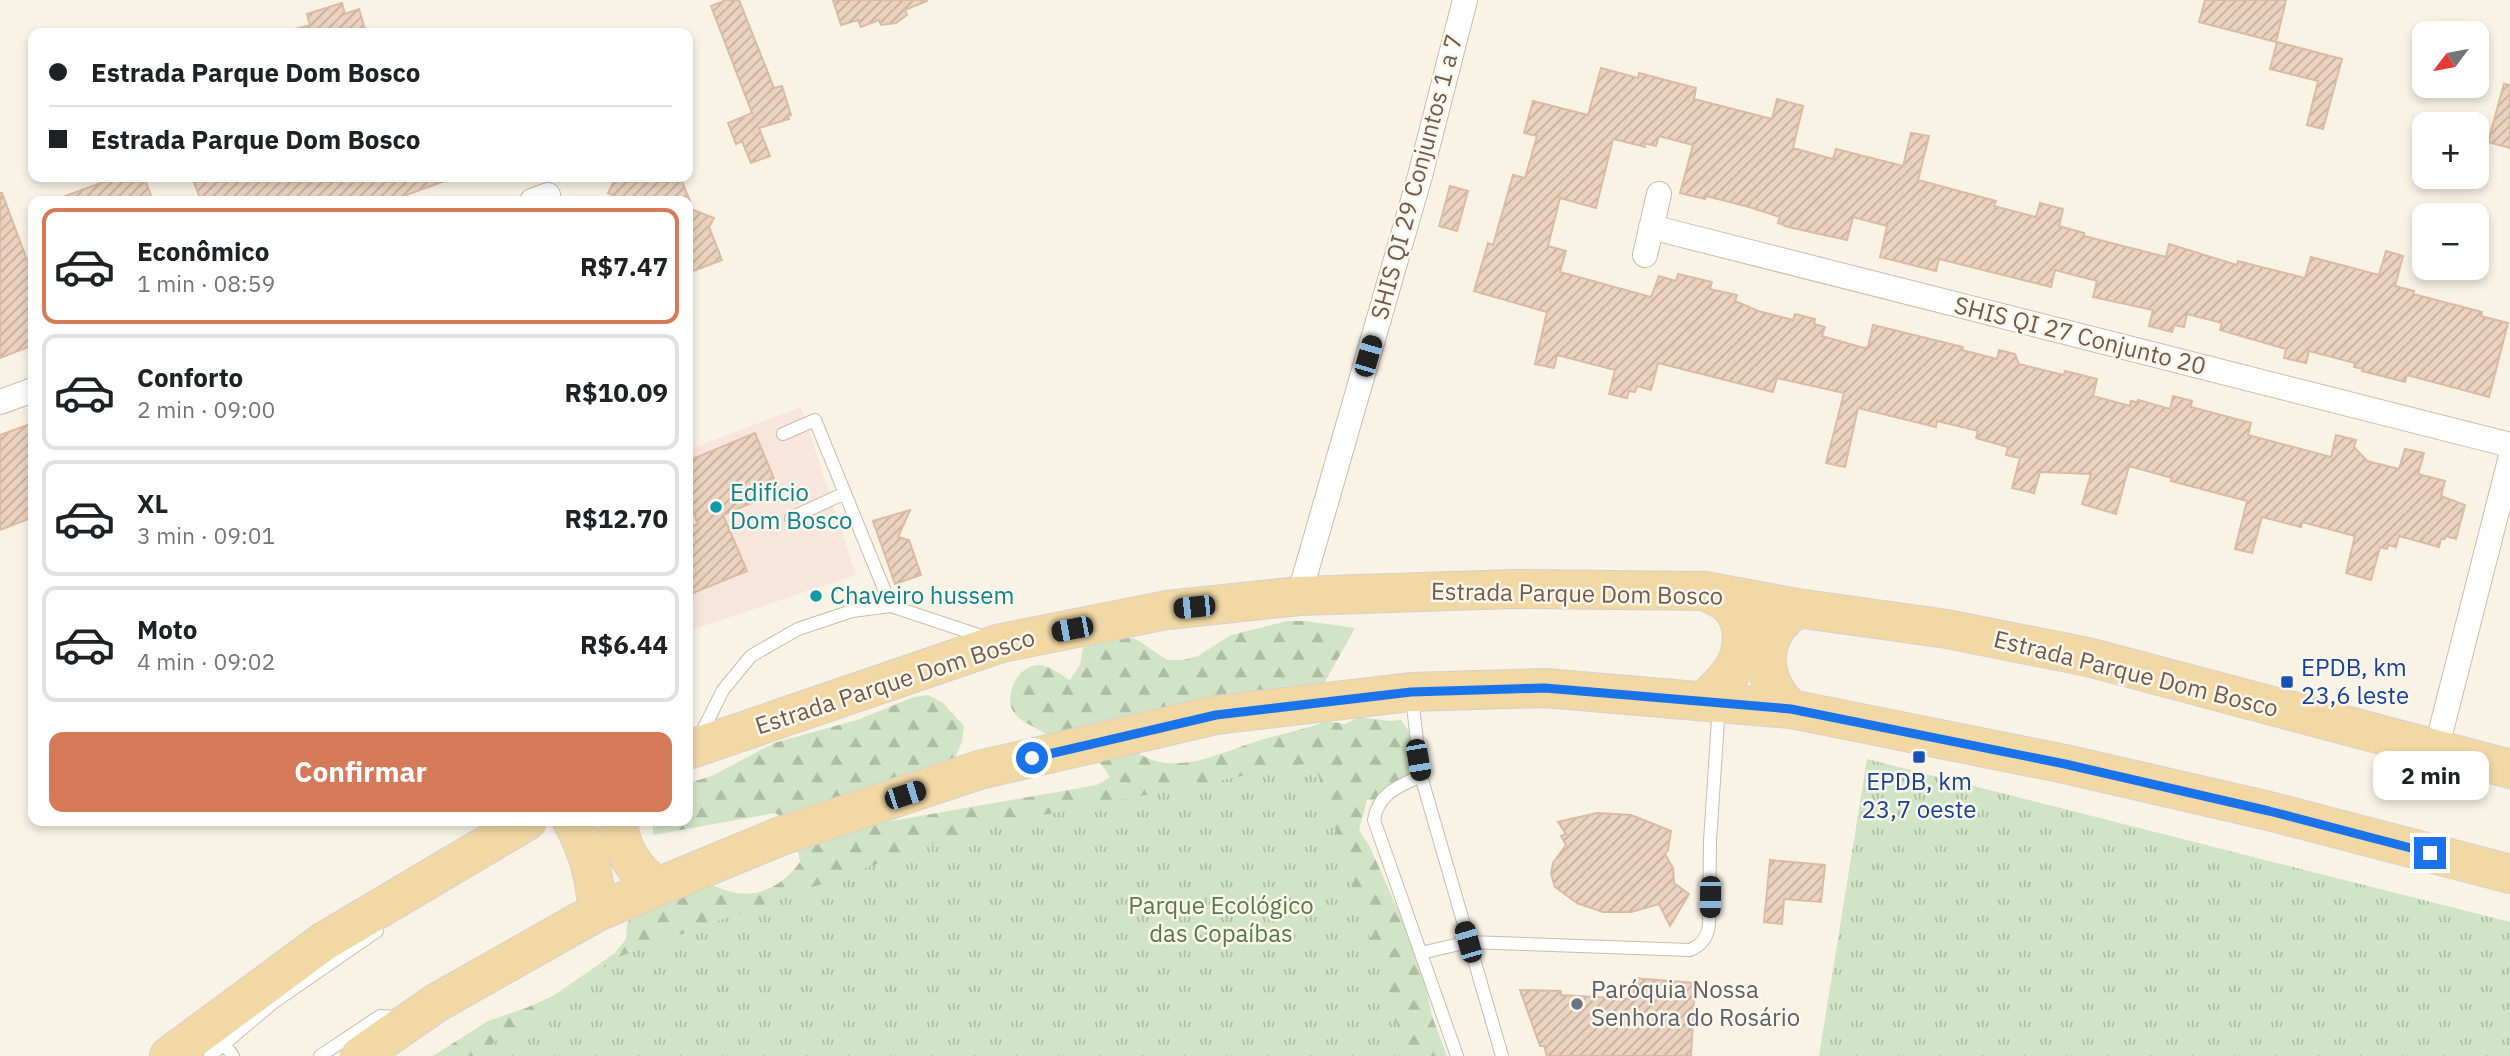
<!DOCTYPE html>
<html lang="pt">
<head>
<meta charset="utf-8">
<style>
	:root { --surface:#fff; --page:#f6f6f6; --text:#202124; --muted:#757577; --line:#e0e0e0; --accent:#d57959 }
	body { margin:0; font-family:"IBM Plex Sans",sans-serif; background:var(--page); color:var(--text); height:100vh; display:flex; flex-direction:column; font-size:26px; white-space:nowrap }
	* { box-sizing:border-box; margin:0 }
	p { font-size:23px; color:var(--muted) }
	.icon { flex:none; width:38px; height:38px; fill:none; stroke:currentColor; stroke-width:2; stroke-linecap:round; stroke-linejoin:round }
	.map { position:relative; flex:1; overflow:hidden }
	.details { position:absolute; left:28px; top:196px; width:665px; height:630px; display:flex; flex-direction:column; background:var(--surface); border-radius:14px; box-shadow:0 4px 10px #0003 }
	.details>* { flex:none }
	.banner { position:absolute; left:28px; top:28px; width:665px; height:154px; border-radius:14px; box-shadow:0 4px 10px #0003; display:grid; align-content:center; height:154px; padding:0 21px; background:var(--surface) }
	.needle { width:46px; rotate:238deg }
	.buttons { position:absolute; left:2412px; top:21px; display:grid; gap:14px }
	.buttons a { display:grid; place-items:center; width:77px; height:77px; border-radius:14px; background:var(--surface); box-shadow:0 4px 10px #0003; font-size:35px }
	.end { position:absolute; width:32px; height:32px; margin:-16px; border:9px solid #1a73e8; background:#fff; box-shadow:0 0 0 4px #fff }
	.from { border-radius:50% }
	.bubble { position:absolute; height:49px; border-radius:14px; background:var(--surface); box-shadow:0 4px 10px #0003; font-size:23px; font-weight:700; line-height:49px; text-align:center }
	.car { position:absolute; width:21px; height:42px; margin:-21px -10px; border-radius:9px; box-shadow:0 0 5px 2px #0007; background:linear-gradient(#222 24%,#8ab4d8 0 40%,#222 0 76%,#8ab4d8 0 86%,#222 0) }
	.banner b { display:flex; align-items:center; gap:24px; height:66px; font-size:26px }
	.banner b+b { border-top:2px solid var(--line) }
	.banner i { width:18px; height:18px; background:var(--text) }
	ul { padding:12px 0 0; list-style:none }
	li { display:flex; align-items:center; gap:21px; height:116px; margin:0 14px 10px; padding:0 7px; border:4px solid var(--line); border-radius:14px }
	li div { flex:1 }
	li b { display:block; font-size:26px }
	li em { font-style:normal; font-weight:700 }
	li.on { border-color:var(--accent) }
	li>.icon { width:63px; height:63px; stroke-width:1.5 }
	.primary-button { display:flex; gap:14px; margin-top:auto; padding:14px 21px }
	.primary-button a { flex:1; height:80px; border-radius:14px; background:var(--accent); color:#fff; font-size:28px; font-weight:700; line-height:80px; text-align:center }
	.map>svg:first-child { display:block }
	.commercial { fill:#f8e5db }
	.forest { fill:url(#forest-firs) }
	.park { fill:url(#park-tufts) }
	.building { fill:url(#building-hatch); stroke:#dcbba3; stroke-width:2 }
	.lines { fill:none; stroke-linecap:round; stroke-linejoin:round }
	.service-casing { stroke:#cabbad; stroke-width:14 }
	.minor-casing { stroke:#cabbad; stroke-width:26 }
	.primary-casing { stroke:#d7d1cd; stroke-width:40 }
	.service { stroke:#fff; stroke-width:12 }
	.minor { stroke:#fff; stroke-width:24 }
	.primary { stroke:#f1d8a5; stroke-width:38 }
	.route { stroke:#1a73e8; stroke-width:9 }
	.culture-dot { fill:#0f9aa8; stroke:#fdf7eb; stroke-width:2.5 }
	.transit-dot { fill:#1a4fb4; stroke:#fdf7eb; stroke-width:2.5 }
	.worship-dot { fill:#6b7280; stroke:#fdf7eb; stroke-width:2.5 }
	.labels { text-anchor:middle; stroke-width:5; stroke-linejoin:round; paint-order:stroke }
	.street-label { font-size:24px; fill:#705b4e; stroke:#fdf7eb }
	.culture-label { font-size:24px; fill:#0d838f; stroke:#fdf7eb; text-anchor:start }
	.transit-label { font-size:24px; fill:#164399; stroke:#fdf7eb; text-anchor:start }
	.park-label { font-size:24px; fill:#567a4a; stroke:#fdf7eb }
	.worship-label { font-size:24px; fill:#5b616d; stroke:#fdf7eb; text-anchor:start }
</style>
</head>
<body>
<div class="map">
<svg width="2510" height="1056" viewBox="0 0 2510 1056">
	<defs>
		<pattern id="forest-firs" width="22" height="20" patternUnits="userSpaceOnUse" patternTransform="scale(1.75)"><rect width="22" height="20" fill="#d1e5c6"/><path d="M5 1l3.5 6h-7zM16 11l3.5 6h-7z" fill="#aebda3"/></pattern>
		<pattern id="park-tufts" width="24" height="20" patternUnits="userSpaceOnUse" patternTransform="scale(1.75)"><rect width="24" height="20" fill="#d1e5c6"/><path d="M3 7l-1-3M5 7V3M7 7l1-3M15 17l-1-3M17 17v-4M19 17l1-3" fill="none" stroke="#aebda3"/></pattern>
		<pattern id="building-hatch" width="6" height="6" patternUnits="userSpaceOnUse" patternTransform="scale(1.75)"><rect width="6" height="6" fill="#ecd3c0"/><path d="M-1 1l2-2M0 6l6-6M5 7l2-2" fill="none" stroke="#c4ae9e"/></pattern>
	</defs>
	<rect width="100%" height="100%" fill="#f9f3e6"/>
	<!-- commercial -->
	<path class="commercial" d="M801,407l55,168 -168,56v-105l3,-3 -3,-9v-64z"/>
	<!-- forest -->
	<path class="forest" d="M1287,621h19l49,7 -39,70 -178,55c40,25 85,-2 126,-14 21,-6 42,-10 63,-18l18,3 14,-7 31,4 11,-1 22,33 -2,23 -39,23 -15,1 -8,30 11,17 31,70 20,36 1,16 10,47 15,40h-1014l55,-35 38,-13 27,-12 62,-43 11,-14 1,-15 19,-30c15,-3 44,-13 58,-11 11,2 21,8 32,10 26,4 49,-10 64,-31 -3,-20 -6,-39 -25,-49l-122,22v-14h35v-38l24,-7 62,-33 83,-23 57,-23 14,-2 15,8 21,23 -2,16 -12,27 -70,54 217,-38 13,-8 -8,-12 -81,-45c-4,-4 -9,-8 -10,-14 -4,-18 9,-41 28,-41 10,0 22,10 31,15l10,-15 3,-17 17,-11 18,-5 21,9 28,19h16l15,-4 33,-21z"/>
	<!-- park -->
	<path class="park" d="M1867,759l643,163v134h-691z
		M1314,762l93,294h-933l147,-100 355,-128z"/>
	<!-- building -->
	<path class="building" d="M726,0h13l35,88 8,-2 9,29 -3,1 1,3 -30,9 11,28 -19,7 -9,-22 -6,3 -8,-21 24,-10 -41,-107z
		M833,0h93l1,1 -22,9 2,5 -11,8 -15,2 -2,-5 -18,7 -3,-7 -17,5z
		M2205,0h81l-10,42 -77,-20z
		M342,3l3,11 14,-5 7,24h-69l-1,-4 14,-4 -3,-11z
		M2277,42l65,17 -19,70 -16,-4 11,-44 -48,-12z
		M1601,68l37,10 1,-5 57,15 -2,11 78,20 5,-20 26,7 -10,42 40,11 3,-10 67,17 8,-33 18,3 -11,44 78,21 -2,5 42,11 4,-14 23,6 -4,17 25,7v3l82,21 3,-13 68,21 1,-4 67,17 6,-21 68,18 7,-24 17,5 -8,30 19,5 -1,3 69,18 -1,4 27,7 -19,74 -82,-22 -2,7 -43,-11 1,-2 -9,-2 1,-4 -46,-12 -3,12 -22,-5 2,-9 -66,-19 2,-7 -35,-9 -3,13 -10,-2 -2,7 -23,-6 4,-16 -60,-13 4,-16 -42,-11 -4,17 -112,-28 -3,12 -56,-14 7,-31 -34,-9 -6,23 -59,-13 -10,-4 2,-6 -31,-10 -43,-11 -1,3 -25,-6 13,-48 -34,-9 -3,10 -12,-3 1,4 -32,-8 -17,69 -36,-10 -12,48 18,5 -6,21 91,25 8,-21 17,5 2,-7 34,8 -2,7 27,6 -2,6 23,10 35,9 2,-6 20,5 -1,5 11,3 -3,9 42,12 4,-1 5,-22 90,22 -1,3 35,9 2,-9 16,4 4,10 45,11 1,-4 32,8 -4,17 37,10 1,-5 6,1 1,-2 32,9 3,-13 19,5 -1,6 60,16 -3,12 83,22 5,-22 20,5 -2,7 13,14 32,8 6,-20 19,4 -6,21 27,7 -4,15 24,9 -9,34 -10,-3 -1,3h-4l-2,8 -40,-11 -3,11 -8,-2 -1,4 -7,-2 -9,33 -25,-7 9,-37 -53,-14 -1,5 -39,-10 -10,36 -17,-4 12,-48 -76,-20 1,-3 -43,-12 -13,48 -34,-10 9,-30 -51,-2 -6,21 -22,-5 8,-30 -14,-3 2,-8 -32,-9 2,-7 -41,-10 -1,6 -78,-19 -13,59 -19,-4 18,-70 -67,-15 -4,14 -115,-29 -7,27 -14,-4 -2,6 -6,-1 -2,7 -18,-4 6,-24 -58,-15 -3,13 -19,-4 12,-52 -73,-21 14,-48 5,2 20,-70 12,3 12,-42 -13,-3 9,-32 55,14z
		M2504,84l6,1v63l-22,-6z
		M117,177h27l9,24h-96v-2z
		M192,177h258v2l-60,22h-189z
		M616,177h17l8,4 10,-4h29l10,24h-64l-18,-8z
		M1450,186l18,5 -11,40 -18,-5z
		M0,193h2l31,83v69l-33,13z
		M688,208l26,10 -5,9 13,33 -34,13z
		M33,423v94l-33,13v-95z
		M755,433l24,58 -56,24 24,56 -59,24v-67l10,-4 -10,-25v-38z
		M910,510l-12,27 11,3 12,35 -26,9 -22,-63z
		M1597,813l34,2 40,16 -3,19 -3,4 8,14 1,15 15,11 -19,32 -11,-22 -28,8h-28l-26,-9 -22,-16 -4,-13 2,-11 13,-18 -5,-9 5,-2 -8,-12z
		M1770,860l55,5 -4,37 -37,-3 -2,25 -18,-2z
		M1633,978l62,5 -4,73h-144l-3,-10h-4l-20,-56 41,1v4l70,4z"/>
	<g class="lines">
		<!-- service casing -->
		<g class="service-casing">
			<path id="service" d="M783,434l32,-14 76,186
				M791,518l54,-25
				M1412,697l9,79 81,280
				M699,738l24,-48 28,-34 47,-27 54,-18 39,-5 93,31
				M1421,776c-22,10 -43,17 -47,44l83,236
				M1421,953l47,-11 222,8c12,-5 18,-13 19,-26l1,-83 9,-136
				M224,1044l9,12
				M210,1056l64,-54 103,-71
				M320,1056l60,-40 19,1"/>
		</g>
		<!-- minor casing -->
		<g class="minor-casing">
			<path id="minor" d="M532,201l16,-6
				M1651,227l859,218
				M1645,255l14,-61
				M0,402l33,-12
				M1299,596l121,-420 45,-176
				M2436,750l74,-290"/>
		</g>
		<!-- primary casing -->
		<g class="primary-casing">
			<path id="primary" d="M1705,700c8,-8 16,-15 23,-24 16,-18 20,-53 1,-71 -6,-6 -16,-10 -24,-14
				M1791,709c-22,-19 -32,-50 -17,-77 5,-10 15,-17 23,-24
				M688,750l313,-107 166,-33 132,-14 215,-7 191,2 92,17 150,21 141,28 422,112
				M572,821c16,29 24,58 25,91
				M618,821c2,27 16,49 38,65
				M169,1056l154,-114 204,-121
				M360,1056l76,-53 161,-91 184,-76 198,-66 237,-55 195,-23 134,-4 246,21 274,55 204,47 241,63"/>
		</g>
		<!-- service -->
		<use href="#service" class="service"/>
		<!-- minor -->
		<use href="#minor" class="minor"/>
		<!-- primary -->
		<use href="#primary" class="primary"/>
	</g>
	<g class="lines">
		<!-- route -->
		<path class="route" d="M1032,758l184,-43 195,-23 134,-4 246,21 274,55 204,47 161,42"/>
	</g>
	<!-- markers -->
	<g class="culture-dot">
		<circle cx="716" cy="507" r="7"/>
		<circle cx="816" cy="596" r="7"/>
	</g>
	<g class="transit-dot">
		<rect x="2280" y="675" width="14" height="14" rx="3.5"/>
		<rect x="1912" y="750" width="14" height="14" rx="3.5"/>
	</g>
	<circle class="worship-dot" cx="1577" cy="1004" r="7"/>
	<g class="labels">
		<!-- street labels -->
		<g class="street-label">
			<text transform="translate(1417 177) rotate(-75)" y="8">SHIS QI 29 Conjuntos 1 a 7</text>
			<text transform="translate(2080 336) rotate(14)" y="8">SHIS QI 27 Conjunto 20</text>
			<text transform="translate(1577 594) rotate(1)" y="8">Estrada Parque Dom Bosco</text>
			<text transform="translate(2136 674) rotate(14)" y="8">Estrada Parque Dom Bosco</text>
			<text transform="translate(895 682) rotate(-18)" y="8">Estrada Parque Dom Bosco</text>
		</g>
		<!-- culture labels -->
		<g class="culture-label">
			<text x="730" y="501">Edifício<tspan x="730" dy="28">Dom Bosco</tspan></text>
			<text x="830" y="604">Chaveiro hussem</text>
		</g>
		<!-- transit labels -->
		<g class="transit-label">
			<text x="2301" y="676">EPDB, km<tspan x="2301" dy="28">23,6 leste</tspan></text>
			<text x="1919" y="790" text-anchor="middle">EPDB, km<tspan x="1919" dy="28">23,7 oeste</tspan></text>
		</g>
		<!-- park labels -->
		<g class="park-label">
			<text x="1221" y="914">Parque Ecológico<tspan x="1221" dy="28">das Copaíbas</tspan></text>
		</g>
		<!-- worship labels -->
		<g class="worship-label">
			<text x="1591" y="998">Paróquia Nossa<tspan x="1591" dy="28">Senhora do Rosário</tspan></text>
		</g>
	</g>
</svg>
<div class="buttons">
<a><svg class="needle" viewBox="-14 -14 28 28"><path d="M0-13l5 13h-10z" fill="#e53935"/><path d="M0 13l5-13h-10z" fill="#757577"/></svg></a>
<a>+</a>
<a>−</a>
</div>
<i class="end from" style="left:1032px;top:758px"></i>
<i class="end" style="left:2430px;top:853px"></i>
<div class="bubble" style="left:2373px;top:751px;width:116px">2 min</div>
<i class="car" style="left:1368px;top:356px;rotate:16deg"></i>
<i class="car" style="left:1194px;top:607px;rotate:264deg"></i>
<i class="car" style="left:1072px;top:629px;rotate:259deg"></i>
<i class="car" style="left:1418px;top:760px;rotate:170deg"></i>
<i class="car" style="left:905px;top:795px;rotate:72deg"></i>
<i class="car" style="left:1710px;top:897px;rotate:181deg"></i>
<i class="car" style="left:1468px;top:942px;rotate:344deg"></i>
<div class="banner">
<b><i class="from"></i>Estrada Parque Dom Bosco</b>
<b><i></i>Estrada Parque Dom Bosco</b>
</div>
<section class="details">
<ul>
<li class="on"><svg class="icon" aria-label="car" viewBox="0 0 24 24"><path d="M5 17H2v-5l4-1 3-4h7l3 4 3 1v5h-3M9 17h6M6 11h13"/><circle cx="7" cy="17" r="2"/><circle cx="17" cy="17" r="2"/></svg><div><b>Econômico</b><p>1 min · 08:59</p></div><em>R$7.47</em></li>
<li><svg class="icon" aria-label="car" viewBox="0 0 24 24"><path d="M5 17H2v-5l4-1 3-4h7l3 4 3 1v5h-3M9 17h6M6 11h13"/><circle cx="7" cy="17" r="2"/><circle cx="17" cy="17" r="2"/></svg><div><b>Conforto</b><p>2 min · 09:00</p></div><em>R$10.09</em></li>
<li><svg class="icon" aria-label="car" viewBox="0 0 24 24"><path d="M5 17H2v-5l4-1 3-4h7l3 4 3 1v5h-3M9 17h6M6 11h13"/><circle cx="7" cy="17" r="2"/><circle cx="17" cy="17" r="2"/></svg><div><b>XL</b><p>3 min · 09:01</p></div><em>R$12.70</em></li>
<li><svg class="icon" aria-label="car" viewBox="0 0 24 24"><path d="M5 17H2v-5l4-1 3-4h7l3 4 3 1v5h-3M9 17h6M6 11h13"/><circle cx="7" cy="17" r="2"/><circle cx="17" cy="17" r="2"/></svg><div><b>Moto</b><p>4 min · 09:02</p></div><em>R$6.44</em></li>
</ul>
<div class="primary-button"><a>Confirmar</a></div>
</section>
</div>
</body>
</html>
